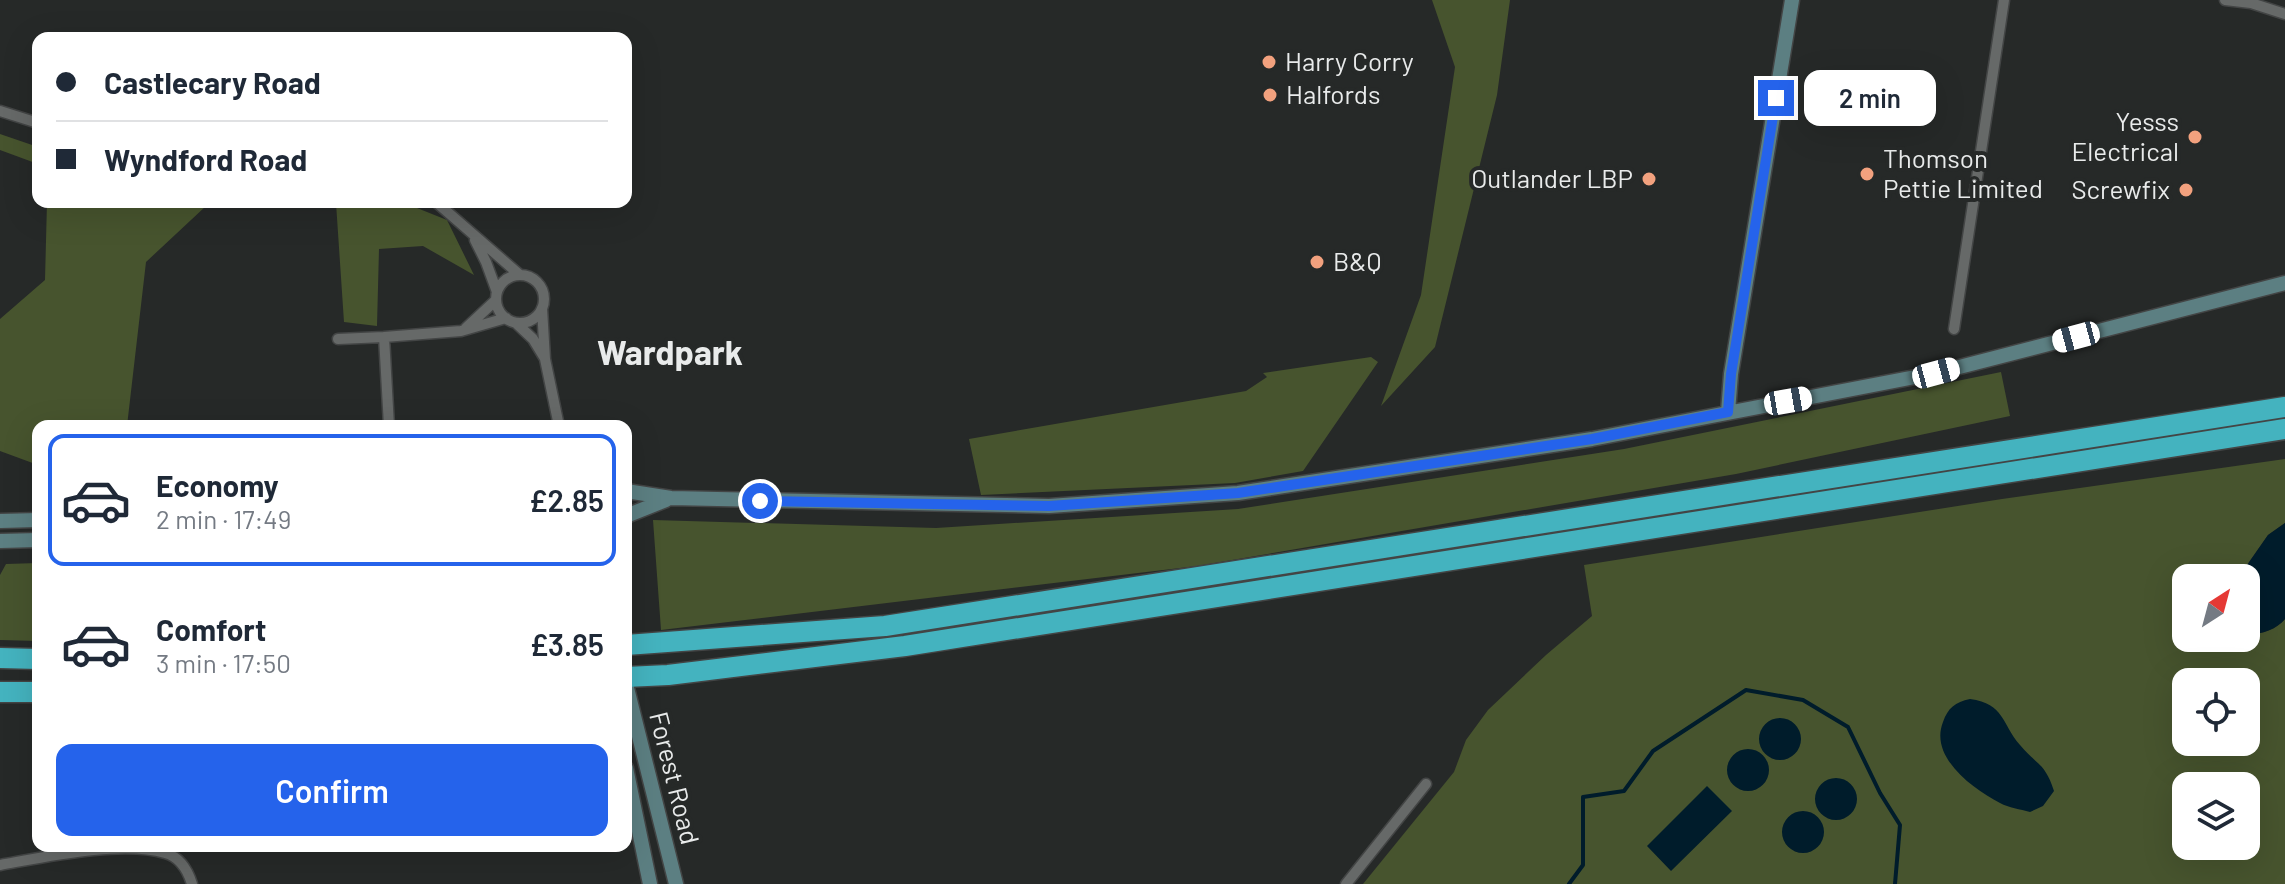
<!DOCTYPE html>
<html lang="en">
<head>
<meta charset="utf-8">
<style>
	:root { --surface:#fff; --page:#f2f2f3; --text:#1f2937; --muted:#747a83; --line:#e0e1e3; --accent:#2563eb }
	body { margin:0; font-family:Barlow,sans-serif; background:var(--page); color:var(--text); height:100vh; display:flex; flex-direction:column; font-size:30px; white-space:nowrap }
	* { box-sizing:border-box; margin:0 }
	p { font-size:26px; color:var(--muted) }
	.icon { flex:none; width:44px; height:44px; fill:none; stroke:currentColor; stroke-width:2; stroke-linecap:round; stroke-linejoin:round }
	.map { position:relative; flex:1; overflow:hidden }
	.details { position:absolute; left:32px; top:420px; width:600px; height:432px; display:flex; flex-direction:column; background:var(--surface); border-radius:16px; box-shadow:0 8px 32px #0002 }
	.details>* { flex:none }
	.banner { position:absolute; left:32px; top:32px; width:600px; height:176px; border-radius:16px; box-shadow:0 8px 32px #0002; display:grid; align-content:center; height:176px; padding:0 24px; background:var(--surface) }
	.needle { width:52px; rotate:36deg }
	.buttons { position:absolute; left:2172px; top:564px; display:grid; gap:16px }
	.buttons a { display:grid; place-items:center; width:88px; height:88px; border-radius:16px; background:var(--surface); box-shadow:0 8px 32px #0002; font-size:40px }
	.end { position:absolute; width:36px; height:36px; margin:-18px; border:10px solid #2563eb; background:#fff; box-shadow:0 0 0 4px #fff }
	.from { border-radius:50% }
	.bubble { position:absolute; height:56px; border-radius:16px; background:var(--surface); box-shadow:0 8px 32px #0002; font-size:26px; font-weight:600; line-height:56px; text-align:center }
	.car { position:absolute; width:24px; height:48px; margin:-24px -12px; border-radius:10px; box-shadow:0 0 6px 2px #0007; background:linear-gradient(#fff 24%,#345 0 40%,#fff 0 76%,#345 0 86%,#fff 0) }
	.banner b { display:flex; align-items:center; gap:28px; height:76px; font-size:30px }
	.banner b+b { border-top:2px solid var(--line) }
	.banner i { width:20px; height:20px; background:var(--text) }
	ul { padding:14px 0 0; list-style:none }
	li { display:flex; align-items:center; gap:24px; height:132px; margin:0 16px 12px; padding:0 8px; border:4px solid transparent; border-radius:16px }
	li div { flex:1 }
	li b { display:block; font-size:30px }
	li em { font-style:normal; font-weight:600 }
	li.selected { border-color:var(--accent) }
	li>.icon { width:72px; height:72px; stroke-width:1.5 }
	.button { display:flex; gap:16px; margin-top:auto; padding:16px 24px }
	.button a { flex:1; height:92px; border-radius:16px; background:var(--accent); color:#fff; font-size:32px; font-weight:600; line-height:92px; text-align:center }
	.map>svg:first-child { display:block }
	.green { fill:#47542e; fill-rule:evenodd }
	.water { fill:#001c2b }
	.lines { fill:none; stroke-linecap:round; stroke-linejoin:round }
	.stream { stroke:#001c2b; stroke-width:4 }
	.street-casing { stroke:#434545; stroke-width:13 }
	.secondary-casing { stroke:#434545; stroke-width:17 }
	.highway-casing { stroke:#434545; stroke-width:23 }
	.street { stroke:#666968; stroke-width:10 }
	.secondary { stroke:#5c7f82; stroke-width:14 }
	.highway { stroke:#44b3bf; stroke-width:20 }
	.route { stroke:#2563eb; stroke-width:10 }
	.poi-dot { fill:#f2a17e; stroke:#262928; stroke-width:3 }
	.labels { text-anchor:middle; stroke-width:8; stroke-linejoin:round; paint-order:stroke }
	.poi-label { font-size:26px; fill:#e9ebeb; stroke:#262928; text-anchor:start }
	.street-label { font-size:26px; fill:#e9ebeb; stroke:#262928 }
	.district-label { font-size:34px; font-weight:bold; fill:#e9ebeb; stroke:#262928 }
</style>
</head>
<body>
<div class="map">
<svg width="2285" height="884" viewBox="0 0 2285 884">
	<rect width="100%" height="100%" fill="#262928"/>
	<!-- green -->
	<path class="green" d="M1432,0h78l-13,95 -62,252 -54,59 40,-111 34,-228z
		M0,134l38,13v17l-38,-14z
		M47,202h355l45,18 27,55 -51,-29 -44,3 -2,77 -33,-4 -8,-119 -130,3 -60,56 -19,164h-89v39l-38,-14v-132l45,-39z
		M1371,357l7,5 -75,109 -68,12 -254,12 -12,-56 277,-48 21,-14 -4,-4z
		M2001,372l9,44 -274,58 -539,92 -536,64 -8,-110 283,8 302,-19 386,-60z
		M2285,459v64l-17,12 -30,43h-52v60h60v-4c14,1 30,-4 39,-15v265h-922l91,-112 12,-32 22,-30 58,-55 46,-39 -8,-51 418,-66zM2186,682h60v60h-60zM2186,786h60v60h-60z
		M38,563v78l-38,-1v-65l6,-11z"/>
	<!-- water -->
	<path class="water" d="M2285,523v96c-9,11 -25,16 -39,15v-56h-8l30,-43z
		M1970,699c35,5 31,24 50,46 17,20 25,18 34,46l-11,15 -13,6c-10,-3 -21,-4 -30,-9 -27,-14 -71,-46 -57,-81 5,-14 12,-20 27,-23z
		M1759 739a21 21 0 1 1 42 0a21 21 0 1 1-42 0Z
		M1727 770a21 21 0 1 1 42 0a21 21 0 1 1-42 0Z
		M1815 799a21 21 0 1 1 42 0a21 21 0 1 1-42 0Z
		M1707,786l25,25 -61,60 -24,-25z
		M1782 832a21 21 0 1 1 42 0a21 21 0 1 1-42 0Z"/>
	<g class="lines">
		<!-- stream -->
		<path class="stream" d="M1569,884l14,-19v-68l41,-6 29,-40 93,-61 57,10 45,27 32,66 20,32 -5,59"/>
		<!-- street casing -->
		<g class="street-casing">
			<path id="street" d="M2225,0l26,3 34,11
				M0,111l38,12
				M436,202l84,73
				M475,240l11,22 11,30
				M496 299a24 24 0 1 1 48 0a24 24 0 1 1-48 0Z
				M542,308l3,51 14,67
				M516,323l17,16 11,18
				M466,328l30,-28
				M1954,329l50,-329
				M338,339l46,-2
				M389,426l-5,-89 77,-6 45,-13
				M0,865c45,-8 122,-25 165,-12 15,4 23,18 27,31
				M1346,884l80,-100"/>
		</g>
		<!-- secondary casing -->
		<g class="secondary-casing">
			<path id="secondary" d="M1728,412l3,-38 61,-374
				M626,491l45,7 378,8 189,-13 354,-54 344,-66 349,-90
				M626,516l40,-16
				M0,521l38,-1
				M0,541l38,-1
				M626,684l50,200
				M626,768l24,116"/>
		</g>
		<!-- highway casing -->
		<g class="highway-casing">
			<path id="highway" d="M626,645l259,-19 1400,-219
				M0,658l38,1
				M626,677l42,-2 237,-29 1380,-217
				M0,692h38"/>
		</g>
		<!-- street -->
		<use href="#street" class="street"/>
		<!-- secondary -->
		<use href="#secondary" class="secondary"/>
		<!-- highway -->
		<use href="#highway" class="highway"/>
	</g>
	<g class="lines">
		<!-- route -->
		<path class="route" d="M760,501l289,5 189,-13 354,-54 136,-27 3,-38 45,-276"/>
	</g>
	<!-- markers -->
	<g class="poi-dot">
		<circle cx="1269" cy="62" r="8"/>
		<circle cx="1270" cy="95" r="8"/>
		<circle cx="2195" cy="137" r="8"/>
		<circle cx="1867" cy="174" r="8"/>
		<circle cx="1649" cy="179" r="8"/>
		<circle cx="2186" cy="190" r="8"/>
		<circle cx="1317" cy="262" r="8"/>
	</g>
	<g class="labels">
		<!-- poi labels -->
		<g class="poi-label">
			<text x="1285" y="71">Harry Corry</text>
			<text x="1286" y="104">Halfords</text>
			<text x="2179" y="131" text-anchor="end">Yesss<tspan x="2179" dy="30">Electrical</tspan></text>
			<text x="1883" y="168">Thomson<tspan x="1883" dy="30">Pettie Limited</tspan></text>
			<text x="1633" y="188" text-anchor="end">Outlander LBP</text>
			<text x="2170" y="199" text-anchor="end">Screwfix</text>
			<text x="1333" y="271">B&amp;Q</text>
		</g>
		<!-- street labels -->
		<g class="street-label">
			<text transform="translate(674 778) rotate(76)" y="9">Forest Road</text>
		</g>
		<!-- district labels -->
		<g class="district-label">
			<text x="670" y="365">Wardpark</text>
		</g>
	</g>
</svg>
<div class="buttons">
<a><svg class="needle" viewBox="-14 -14 28 28"><path d="M0-13l5 13h-10z" fill="#e53935"/><path d="M0 13l5-13h-10z" fill="#747a83"/></svg></a>
<a><svg class="icon" aria-label="locate" viewBox="0 0 24 24"><circle cx="12" cy="12" r="6"/><path d="M12 2v4M12 18v4M2 12h4M18 12h4"/></svg></a>
<a><svg class="icon" aria-label="layers" viewBox="0 0 24 24"><path d="M12 4l9 5-9 5-9-5zM3 14l9 5 9-5"/></svg></a>
</div>
<i class="end from" style="left:760px;top:501px"></i>
<i class="end" style="left:1776px;top:98px"></i>
<div class="bubble" style="left:1804px;top:70px;width:132px">2 min</div>
<i class="car" style="left:2076px;top:337px;rotate:255deg"></i>
<i class="car" style="left:1936px;top:373px;rotate:75deg"></i>
<i class="car" style="left:1788px;top:401px;rotate:80deg"></i>
<div class="banner">
<b><i class="from"></i>Castlecary Road</b>
<b><i></i>Wyndford Road</b>
</div>
<section class="details">
<ul>
<li class="selected"><svg class="icon" aria-label="car" viewBox="0 0 24 24"><path d="M5 17H2v-5l4-1 3-4h7l3 4 3 1v5h-3M9 17h6M6 11h13"/><circle cx="7" cy="17" r="2"/><circle cx="17" cy="17" r="2"/></svg><div><b>Economy</b><p>2 min · 17:49</p></div><em>£2.85</em></li>
<li><svg class="icon" aria-label="car" viewBox="0 0 24 24"><path d="M5 17H2v-5l4-1 3-4h7l3 4 3 1v5h-3M9 17h6M6 11h13"/><circle cx="7" cy="17" r="2"/><circle cx="17" cy="17" r="2"/></svg><div><b>Comfort</b><p>3 min · 17:50</p></div><em>£3.85</em></li>
</ul>
<div class="button"><a>Confirm</a></div>
</section>
</div>
</body>
</html>
